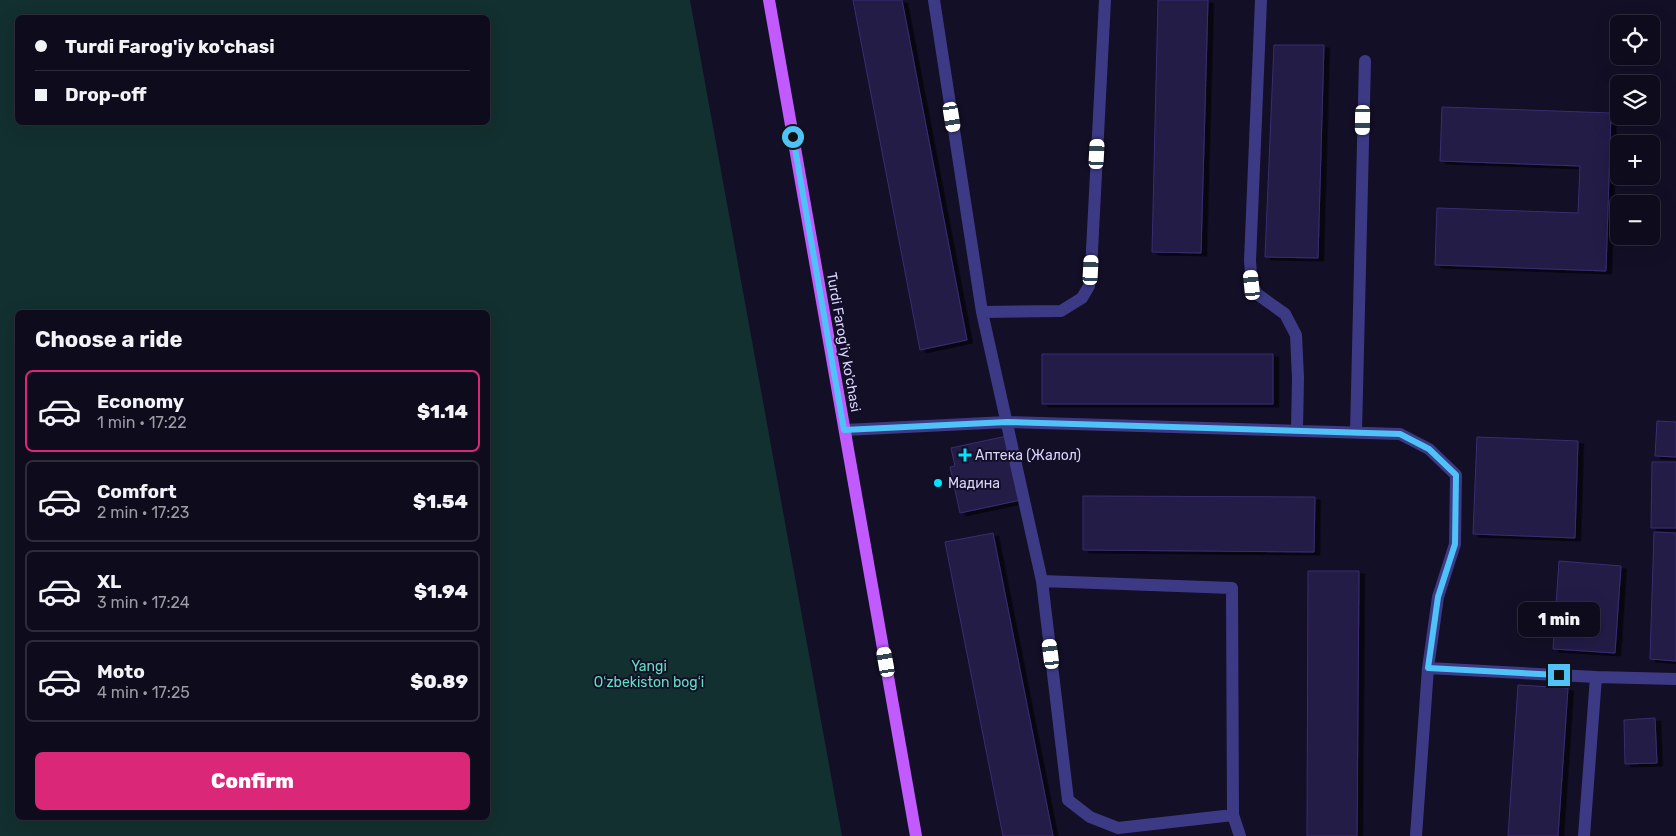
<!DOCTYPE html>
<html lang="en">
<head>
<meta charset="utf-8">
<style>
	:root { --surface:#0e0b1c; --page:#171425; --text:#f1f3f6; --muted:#9b9ba3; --line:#2e2b3b; --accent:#db2777 }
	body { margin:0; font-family:Rubik,sans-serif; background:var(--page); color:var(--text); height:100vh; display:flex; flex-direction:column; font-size:19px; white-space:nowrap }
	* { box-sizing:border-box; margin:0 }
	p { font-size:16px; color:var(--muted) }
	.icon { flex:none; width:28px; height:28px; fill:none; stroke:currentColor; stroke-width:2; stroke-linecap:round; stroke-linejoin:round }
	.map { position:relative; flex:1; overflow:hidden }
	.side { position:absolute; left:15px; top:310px; width:475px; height:510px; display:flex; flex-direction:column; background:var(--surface); border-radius:8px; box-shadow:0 5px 20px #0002,0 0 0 1px var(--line) }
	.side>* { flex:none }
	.banner { position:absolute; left:15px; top:15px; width:475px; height:110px; border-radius:8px; box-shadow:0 5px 20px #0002,0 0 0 1px var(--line); display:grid; align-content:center; height:110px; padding:0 20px; background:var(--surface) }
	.buttons { position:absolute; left:1610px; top:15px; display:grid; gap:10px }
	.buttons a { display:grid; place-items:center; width:50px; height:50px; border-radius:8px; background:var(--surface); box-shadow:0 5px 20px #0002,0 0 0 1px var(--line); font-size:25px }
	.end { position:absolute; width:22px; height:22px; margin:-11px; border:6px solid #4fc3f7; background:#111; box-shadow:0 0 0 2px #111 }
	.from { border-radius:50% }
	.bubble { position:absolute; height:35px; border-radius:8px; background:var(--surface); box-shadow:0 5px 20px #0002,0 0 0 1px var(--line); font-size:16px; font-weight:800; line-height:35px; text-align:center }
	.car { position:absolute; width:15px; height:30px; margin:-15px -8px; border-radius:6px; box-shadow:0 0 4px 1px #0007; background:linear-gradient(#fff 24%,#345 0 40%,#fff 0 76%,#345 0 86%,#fff 0) }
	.banner b { display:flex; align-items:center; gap:18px; height:48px; font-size:19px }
	.banner b+b { border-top:1px solid var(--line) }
	.banner i { width:12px; height:12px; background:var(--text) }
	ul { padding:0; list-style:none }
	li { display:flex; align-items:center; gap:15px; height:82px; margin:0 10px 8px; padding:0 10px; border:2px solid var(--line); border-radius:8px }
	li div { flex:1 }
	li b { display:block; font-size:19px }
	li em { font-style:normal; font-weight:800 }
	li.on { border-color:var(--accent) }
	li>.icon { width:45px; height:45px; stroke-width:1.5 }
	h2 { padding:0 20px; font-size:22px; line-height:60px }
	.primary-button { display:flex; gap:10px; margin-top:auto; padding:10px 20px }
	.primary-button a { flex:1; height:58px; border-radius:8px; background:var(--accent); color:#fff; font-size:20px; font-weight:800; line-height:58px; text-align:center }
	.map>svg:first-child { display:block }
	.green { fill:#12302f; fill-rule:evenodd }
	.building { fill:#241b47; stroke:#3b2d73; filter:url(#shadow) }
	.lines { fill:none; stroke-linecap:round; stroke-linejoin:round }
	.minor { stroke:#3d3a85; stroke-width:12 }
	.major { stroke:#c25bff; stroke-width:12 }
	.route { stroke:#4fc3f7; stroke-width:6 }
	.poi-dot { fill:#00e5ff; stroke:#130f26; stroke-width:2 }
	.labels { text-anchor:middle; stroke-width:4; stroke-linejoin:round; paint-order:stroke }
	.street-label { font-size:14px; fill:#d9d4ff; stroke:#130f26 }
	.poi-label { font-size:14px; fill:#d9d4ff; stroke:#130f26; text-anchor:start }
	.park-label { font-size:14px; fill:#5fe0c0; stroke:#130f26 }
</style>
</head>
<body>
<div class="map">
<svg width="1676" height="836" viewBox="0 0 1676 836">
	<defs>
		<filter id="shadow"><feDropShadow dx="5.5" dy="3" stdDeviation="0" flood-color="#0009"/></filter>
	</defs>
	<rect width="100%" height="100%" fill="#130f26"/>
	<!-- green -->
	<path class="green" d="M0,0h690l152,836h-842zM18,18h470v104h-470zM18,312h470v506h-470z"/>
	<!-- building -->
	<path class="building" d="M853,0h49l65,340 -47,10z
		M1158,0h50l-7,253 -49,-1z
		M1274,45h50l-6,213 -53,-1z
		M1442,107l169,6 -5,158 -171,-6 2,-57 141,5 2,-47 -140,-5z
		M1042,354h231v50h-231z
		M1657,421l19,1v35l-21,-1z
		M1007,436l14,64 -61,13 -10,-46 5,-1 -4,-18z
		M1477,437l101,4 -3,97 -102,-4z
		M1652,462h24v66h-25z
		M1083,496l232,1 -1,55 -231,-2z
		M1654,532l22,1v128l-26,-2z
		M993,533l60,303h-50l-58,-294z
		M1559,561l62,5 -6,87 -62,-4z
		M1308,571h51l-2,265h-50z
		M1518,685l50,3 -10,148h-50z
		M1655,718l2,45 -32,1 -1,-44z"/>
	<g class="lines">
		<!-- minor -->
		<path class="minor" d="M934,0l48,312 60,269 26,219 22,17 28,11 115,-13
			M1261,0l-11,261 2,24 5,9 28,20 11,21 2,43 -1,51
			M982,312l79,-1 21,-13 7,-12 2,-16 14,-270
			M845,430l162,-8 393,12 29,15 27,26 -1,69 -17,53 -10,71 -12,168
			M1356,432l9,-371
			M1042,581l190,7 1,227 7,21
			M1428,668l168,9
			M1584,836l12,-159 80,2"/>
		<!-- major -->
		<path class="major" d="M769,0l147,836"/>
	</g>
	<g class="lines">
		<!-- route -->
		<path class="route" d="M793,137l51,293 163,-8 393,12 29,15 27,26 -1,69 -17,53 -10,71 131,7"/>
	</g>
	<!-- markers -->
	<g class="poi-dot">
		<path d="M962.5 447.5h5v5h5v5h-5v5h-5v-5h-5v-5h5z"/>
		<circle cx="938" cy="483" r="5"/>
	</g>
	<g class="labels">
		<!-- street labels -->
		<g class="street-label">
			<text transform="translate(844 342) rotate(80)" y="5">Turdi Farog'iy ko'chasi</text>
		</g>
		<!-- poi labels -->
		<g class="poi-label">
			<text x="975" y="460">Аптека (Жалол)</text>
			<text x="948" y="488">Мадина</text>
		</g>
		<!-- park labels -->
		<g class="park-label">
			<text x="649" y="671">Yangi<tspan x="649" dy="16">Oʻzbekiston bogʻi</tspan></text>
		</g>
	</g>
</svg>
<div class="buttons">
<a><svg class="icon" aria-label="locate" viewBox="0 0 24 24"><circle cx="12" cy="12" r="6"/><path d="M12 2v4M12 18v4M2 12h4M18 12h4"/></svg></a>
<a><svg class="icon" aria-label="layers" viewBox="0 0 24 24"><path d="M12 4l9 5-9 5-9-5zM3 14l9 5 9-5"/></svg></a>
<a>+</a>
<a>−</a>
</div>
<i class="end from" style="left:793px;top:137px"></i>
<i class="end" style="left:1559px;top:675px"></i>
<div class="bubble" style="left:1518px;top:602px;width:82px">1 min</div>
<i class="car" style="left:952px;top:117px;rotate:171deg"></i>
<i class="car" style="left:1363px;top:120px;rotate:181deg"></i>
<i class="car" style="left:1097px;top:154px;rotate:3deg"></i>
<i class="car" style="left:1091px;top:270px;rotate:3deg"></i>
<i class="car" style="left:1252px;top:285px;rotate:354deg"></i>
<i class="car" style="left:1051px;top:654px;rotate:353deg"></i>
<i class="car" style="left:886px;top:662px;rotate:350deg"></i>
<div class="banner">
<b><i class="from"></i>Turdi Farog'iy ko'chasi</b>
<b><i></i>Drop-off</b>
</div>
<section class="side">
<h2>Choose a ride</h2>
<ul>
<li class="on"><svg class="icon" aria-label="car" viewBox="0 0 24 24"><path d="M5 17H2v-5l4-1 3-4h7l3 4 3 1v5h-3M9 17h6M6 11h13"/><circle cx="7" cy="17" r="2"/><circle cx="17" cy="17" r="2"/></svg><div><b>Economy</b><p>1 min · 17:22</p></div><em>$1.14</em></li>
<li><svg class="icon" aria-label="car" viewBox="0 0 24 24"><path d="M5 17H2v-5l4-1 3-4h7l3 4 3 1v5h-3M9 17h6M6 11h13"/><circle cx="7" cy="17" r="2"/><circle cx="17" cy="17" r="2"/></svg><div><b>Comfort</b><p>2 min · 17:23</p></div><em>$1.54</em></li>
<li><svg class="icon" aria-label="car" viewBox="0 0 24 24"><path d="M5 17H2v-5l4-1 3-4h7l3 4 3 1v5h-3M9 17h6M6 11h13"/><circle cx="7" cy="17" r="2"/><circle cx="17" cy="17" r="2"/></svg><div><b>XL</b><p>3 min · 17:24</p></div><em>$1.94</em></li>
<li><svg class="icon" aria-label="car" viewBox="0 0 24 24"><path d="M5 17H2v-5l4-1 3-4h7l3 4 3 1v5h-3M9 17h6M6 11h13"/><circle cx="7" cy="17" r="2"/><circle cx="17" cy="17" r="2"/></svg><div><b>Moto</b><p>4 min · 17:25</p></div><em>$0.89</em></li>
</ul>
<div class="primary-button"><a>Confirm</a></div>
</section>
</div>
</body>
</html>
